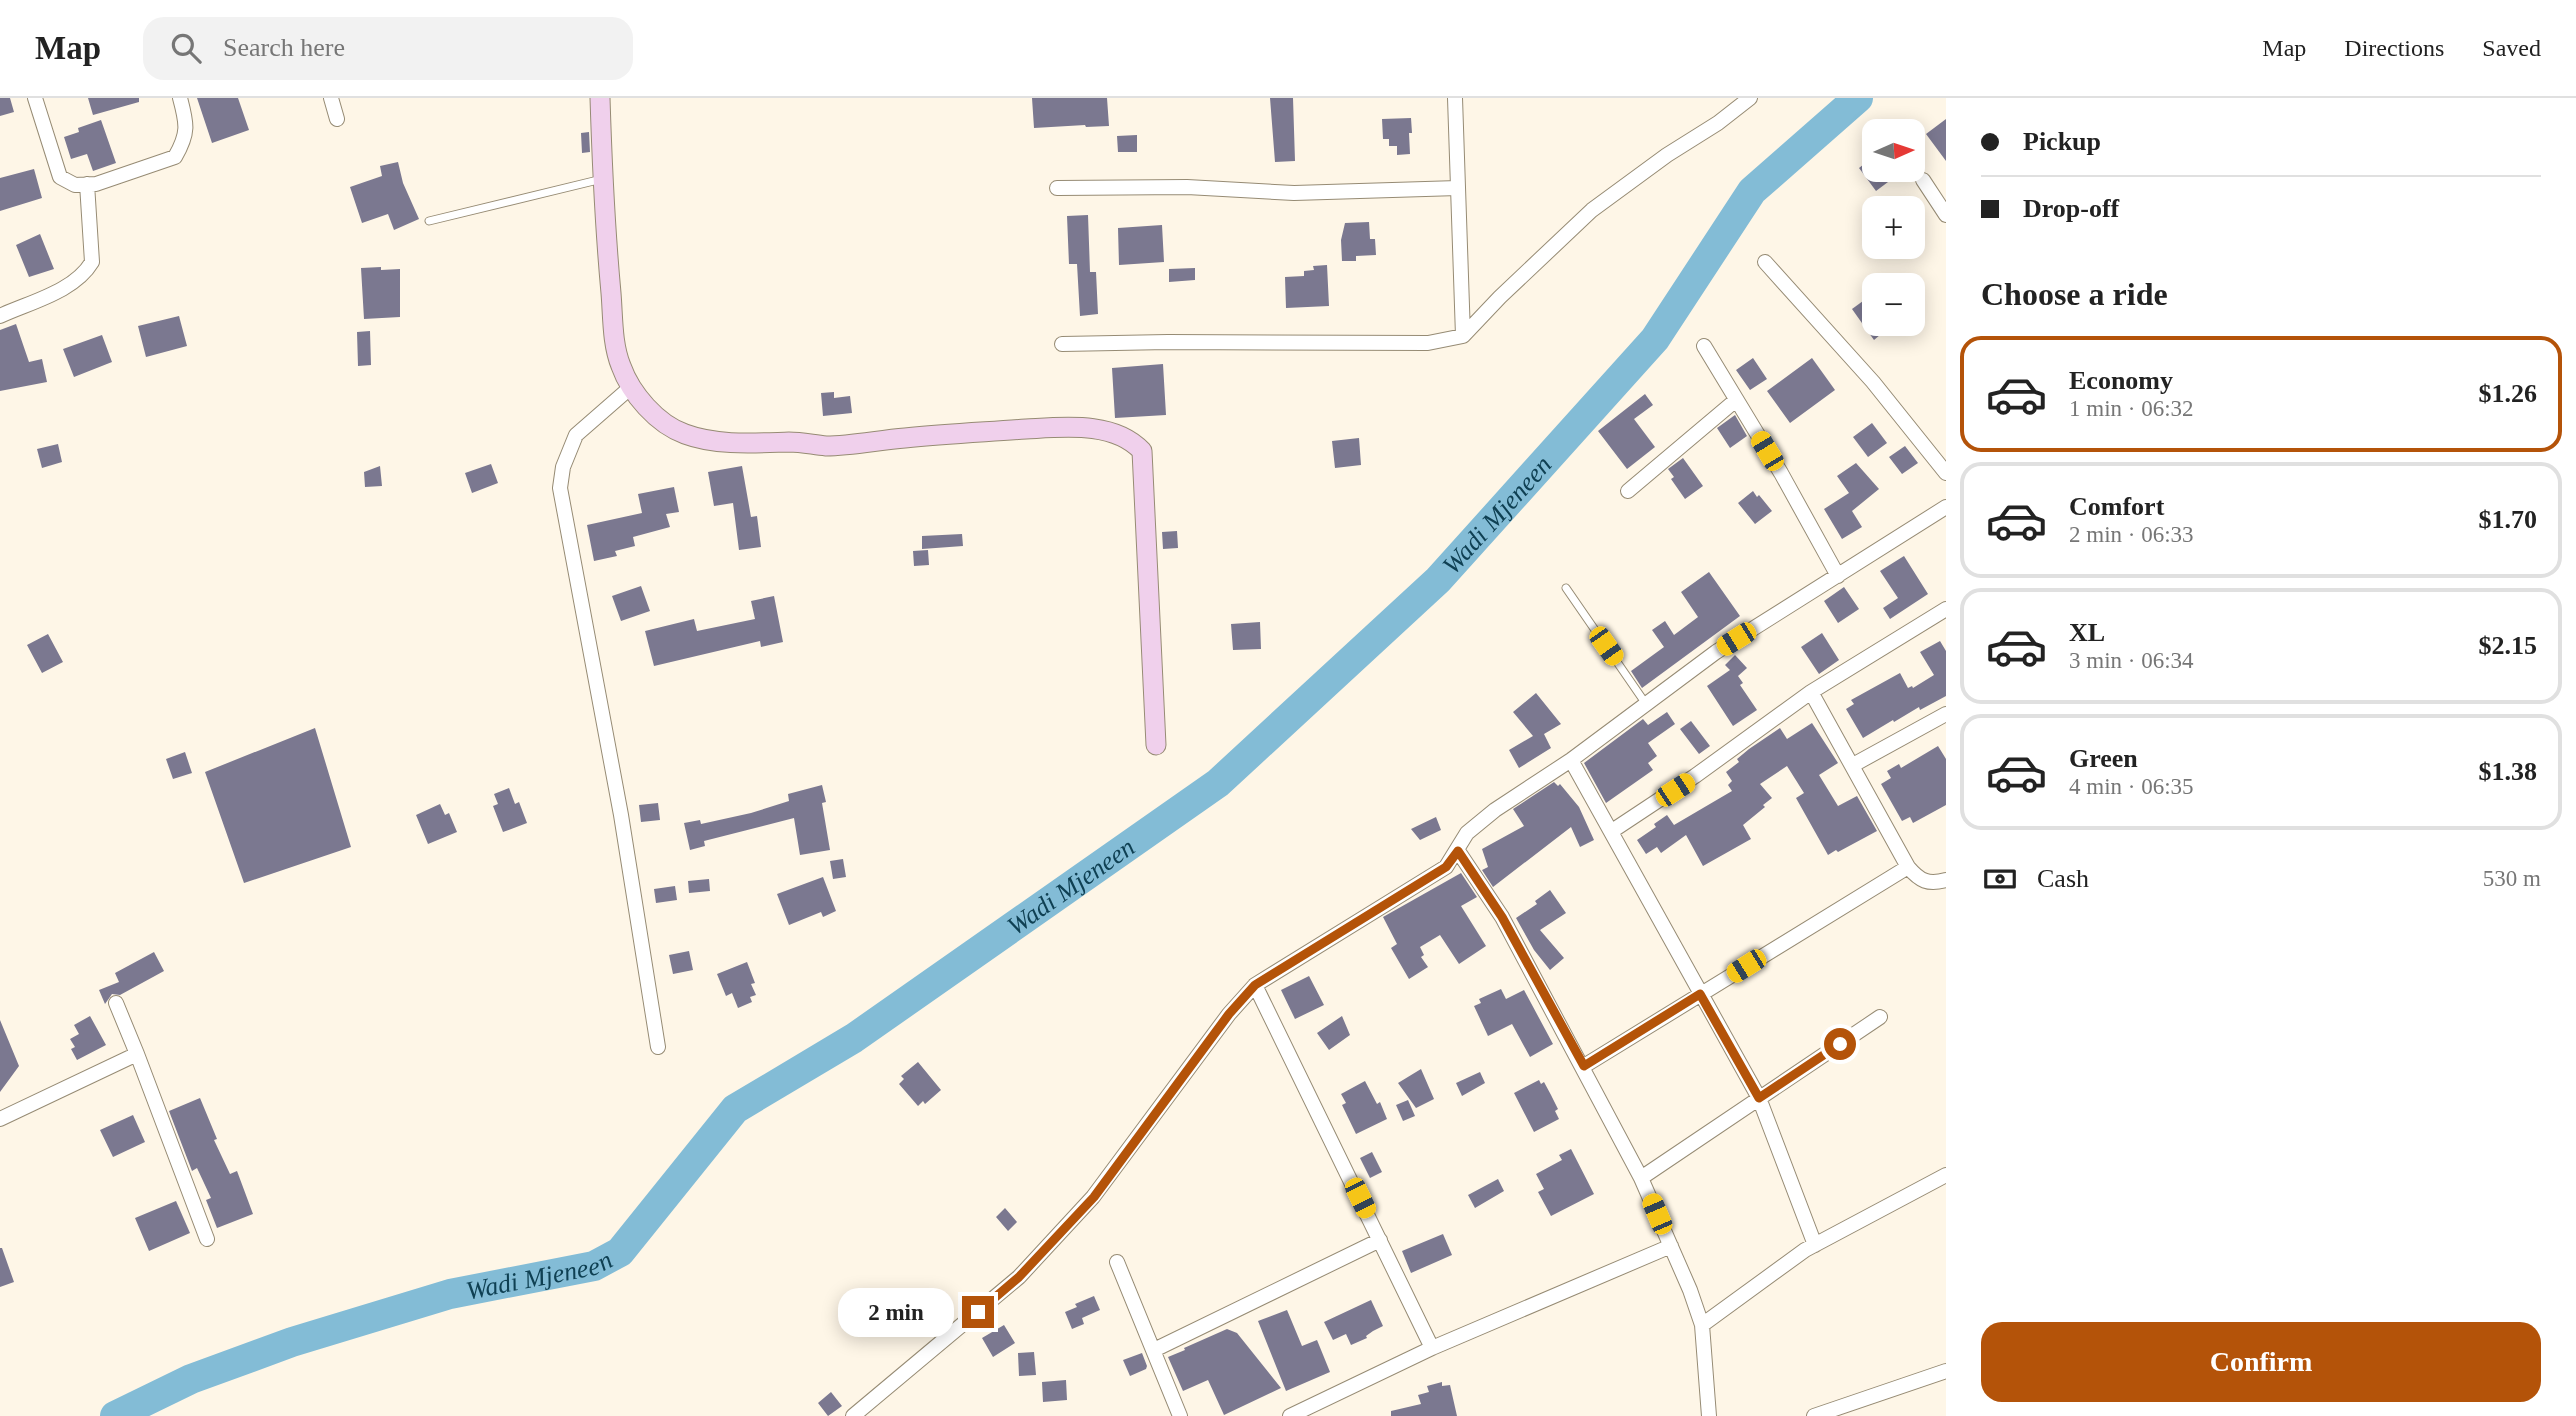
<!DOCTYPE html>
<html lang="en">
<head>
<meta charset="utf-8">
<style>
	:root { --surface:#fff; --page:#f2f2f2; --text:#222; --muted:#767676; --line:#e0e0e0; --accent:#b45309 }
	body { margin:0; font-family:"Times New Roman",serif; background:var(--page); color:var(--text); height:100vh; display:flex; flex-direction:column; font-size:26px; white-space:nowrap }
	* { box-sizing:border-box; margin:0 }
	p { font-size:23px; color:var(--muted) }
	.icon { flex:none; width:38px; height:38px; fill:none; stroke:currentColor; stroke-width:2; stroke-linecap:round; stroke-linejoin:round }
	.map { position:relative; flex:1; overflow:hidden }
	.drawer { display:flex; flex-direction:column; background:var(--surface); width:630px }
	.drawer>* { flex:none }
	.guide { display:grid; align-content:center; height:154px; padding:0 35px; background:var(--surface) }
	.needle { width:46px; rotate:87deg }
	.tools { position:absolute; left:1862px; top:21px; display:grid; gap:14px }
	.tools a { display:grid; place-items:center; width:63px; height:63px; border-radius:14px; background:var(--surface); box-shadow:0 4px 18px #0003; font-size:35px }
	.end { position:absolute; width:32px; height:32px; margin:-16px; border:9px solid #b45309; background:#fff; box-shadow:0 0 0 4px #fff }
	.from { border-radius:50% }
	.bubble { position:absolute; height:49px; border-radius:21px; background:var(--surface); box-shadow:0 4px 18px #0003; font-size:23px; font-weight:800; line-height:49px; text-align:center }
	.car { position:absolute; width:21px; height:42px; margin:-21px -10px; border-radius:9px; box-shadow:0 0 5px 2px #0007; background:linear-gradient(#f5c518 24%,#345 0 40%,#f5c518 0 76%,#345 0 86%,#f5c518 0) }
	.guide b { display:flex; align-items:center; gap:24px; height:66px; font-size:26px }
	.guide b+b { border-top:2px solid var(--line) }
	.guide i { width:18px; height:18px; background:var(--text) }
	ul { padding:0; list-style:none }
	li { display:flex; align-items:center; gap:21px; height:116px; margin:0 14px 10px; padding:0 21px; border:4px solid var(--line); border-radius:21px }
	li div { flex:1 }
	li b { display:block; font-size:26px }
	li em { font-style:normal; font-weight:800 }
	li.active { border-color:var(--accent) }
	li>.icon { width:63px; height:63px; stroke-width:1.5 }
	h2 { padding:0 35px; font-size:32px; line-height:84px }
	.pay { display:flex; align-items:center; gap:18px; height:77px; padding:0 35px; font-size:26px }
	.pay p { margin-inline-start:auto }
	.primary-button { display:flex; gap:14px; margin-top:auto; padding:14px 35px }
	.primary-button a { flex:1; height:80px; border-radius:21px; background:var(--accent); color:#fff; font-size:28px; font-weight:800; line-height:80px; text-align:center }
	header { display:flex; align-items:center; gap:42px; box-sizing:border-box; height:98px; padding:0 35px; background:var(--surface); border-bottom:2px solid var(--line) }
	header strong { font-size:33px }
	nav { display:flex; gap:38px; margin-inline-start:auto; font-size:24px }
	.search { width:490px; height:63px; background:var(--page); display:flex; align-items:center; gap:18px; box-sizing:border-box; padding:0 24px; border-radius:21px; color:var(--muted); font-size:26px }
	main { display:flex; flex:1; min-height:0 }
	.map>svg:first-child { display:block }
	.lines { fill:none; stroke-linecap:round; stroke-linejoin:round }
	.river { stroke:#83bcd6; stroke-width:30 }
	.building { fill:#7b7890 }
	.lane-casing { stroke:#968b74; stroke-width:9 }
	.street-casing { stroke:#968b74; stroke-width:16 }
	.secondary-casing { stroke:#968b74; stroke-width:21 }
	.lane { stroke:#fff; stroke-width:7 }
	.street { stroke:#fff; stroke-width:14 }
	.secondary { stroke:#f0d0ec; stroke-width:19 }
	.route { stroke:#b45309; stroke-width:9 }
	.labels { text-anchor:middle; stroke-width:5; stroke-linejoin:round; paint-order:stroke }
	.water-label { font-size:26px; font-style:italic; fill:#0f4053; stroke:#fef6e7 }
</style>
</head>
<body>
<header>
<strong>Map</strong>
<div class="search"><svg class="icon" aria-label="search" viewBox="0 0 24 24"><circle cx="10" cy="10" r="6"/><path d="M15 15l6 6"/></svg>Search here</div>
<nav><a>Map</a><a>Directions</a><a>Saved</a></nav>
</header>
<main>
<div class="map">
<svg width="1946" height="1318" viewBox="0 0 1946 1318">
	<rect width="100%" height="100%" fill="#fef6e7"/>
	<g class="lines">
		<!-- river -->
		<path class="river" id="s1" d="M115,1318l76,-37 101,-37 158,-48 144,-28 26,-14 115,-143 119,-71 364,-255 220,-203 217,-241 97,-148 106,-93"/>
	</g>
	<!-- building -->
	<path class="building" d="M0,0h10l4,14 -14,4z
		M88,0h51v4l-46,13z
		M197,0h41l11,32 -37,13z
		M1032,0h75l2,28 -23,1 -1,-2 -51,3z
		M1270,0h23l2,63 -20,1z
		M1411,20l1,15h-3l1,21 -13,1v-9h-8v-7h-6l-1,-20z
		M1946,21v42l-20,-27z
		M101,22l15,43 -23,8 -6,-17 -16,5 -7,-22 15,-5 -1,-4z
		M589,34l1,20 -8,1 -1,-20z
		M1137,37v17h-19l-1,-16z
		M1874,58v14h30l-28,21 -17,-23z
		M398,64l5,21 16,36 -25,11 -6,-16 -26,9 -12,-36 32,-11 -2,-10z
		M34,71l8,29 -42,13v-33z
		M1088,117l2,57h6l2,42 -18,2 -3,-52h-8l-2,-48z
		M1369,124l1,17h5l1,16 -20,1v5h-14l-1,-21 4,-17z
		M1162,127l2,37 -45,3 -1,-37z
		M40,136l14,35 -25,8 -13,-32z
		M1327,167l2,41 -43,2 -1,-31 19,-1v-5l10,-1 -1,-4z
		M381,169v3l19,-1v48l-36,2 -3,-51z
		M1195,170v12l-26,2v-13z
		M1874,195v31h19l-19,16 -22,-31z
		M179,218l8,30 -41,11 -8,-31z
		M16,226l13,38 13,-3 5,23 -47,9v-61z
		M370,233l1,34 -13,1 -1,-34z
		M102,237l10,27 -38,15 -11,-28z
		M1753,260l14,21 -17,11 -14,-20z
		M1812,260l23,32 -45,33 -23,-32z
		M1163,266l3,51 -51,3 -3,-50z
		M834,294v6l16,-2 2,17 -29,3 -2,-23z
		M1645,296l8,11 -19,14 21,28 -28,22 -29,-38z
		M1735,317l12,21 -17,12 -13,-20z
		M1872,325l15,20 -19,14 -15,-20z
		M1359,340l2,27 -26,3 -3,-27z
		M58,346l4,18 -20,6 -5,-19z
		M1905,348l13,17 -16,11 -13,-17z
		M1683,360l20,28 -18,13 -14,-20 3,-2 -6,-8z
		M1856,365l23,26 -27,22 10,16 -20,12 -18,-30 25,-16 -12,-17z
		M491,366l7,19 -26,10 -7,-20z
		M380,368l2,20 -17,1 -1,-15z
		M742,368l9,51 6,-1 4,31 -22,3 -6,-47 -19,3 -6,-34z
		M674,389l5,25 -13,2 4,13 -37,10 2,9 -20,5 2,5 -23,5 -7,-36 55,-12 -4,-19z
		M1753,393l4,6 2,-2 13,16 -17,13 -17,-21z
		M1177,433l1,17 -15,1 -1,-17z
		M962,436l1,12 -41,3v-13z
		M928,452l1,15 -15,1 -1,-15z
		M1904,458l24,38 -38,25 -7,-11 15,-10 -18,-27z
		M1709,474l31,44 -98,72 -11,-17 33,-24 -12,-17 13,-9 9,14 24,-18 -17,-25z
		M641,488l9,25 -29,10 -9,-25z
		M1844,489l15,22 -21,14 -14,-22z
		M774,498l9,46 -22,5 -1,-6 -106,25 -9,-35 49,-12 3,12 58,-12 -4,-18z
		M1260,524l1,27 -28,1 -2,-26z
		M1822,535l17,27 -20,14 -18,-27z
		M48,536l15,28 -21,11 -15,-28z
		M1940,543l6,10v45l-26,14 -1,-3 -25,15 -1,-2 -30,18 -17,-29 8,-5 -3,-4 49,-27 8,15 4,-2 1,2 21,-13 -14,-23z
		M1735,557l12,13 -9,8 5,7 -3,2 17,25 -24,16 -26,-40 23,-16 -5,-5z
		M1536,595l25,31 -17,10 7,14 -32,20 -10,-18 24,-14 -20,-24z
		M1667,614l8,12 -27,19 9,13 -9,7 5,7 -47,33 -22,-40 59,-44 5,6z
		M1691,623l19,25 -11,8 -19,-25z
		M1812,625l26,40 -19,12 19,31 19,-10 20,35 -39,21 -2,-2 -8,5 -32,-57 8,-5 -17,-27 -27,18 12,14 -9,7 2,2 -22,18 8,14 -48,27 -17,-31 -25,18 -4,-6 -11,7 -9,-14 19,-13 -2,-3 13,-9 7,10 58,-34 -4,-6 4,-4 -6,-9 13,-10 -2,-3 12,-10 31,-21 7,11z
		M315,630l36,119 -107,36 -39,-111z
		M1938,648l8,13v46l-33,18 -3,-6 -8,4 -21,-37 10,-6 -4,-7 12,-7 2,4z
		M185,654l7,21 -19,6 -7,-20z
		M1554,684l4,4 2,-2 19,23 15,33 -14,7 -9,-20 -78,60 -11,-17 6,-3 -6,-18 42,-23 -11,-17z
		M822,687l4,17 -4,1 8,47 -30,5 -6,-37 -90,23 1,5 -15,4 -6,-27 16,-3 1,4 50,-11 38,-12 -1,-7z
		M509,690l6,16 4,-2 8,21 -24,9 -10,-26 5,-2 -4,-10z
		M658,705l2,17 -19,2 -2,-17z
		M440,706l5,11 4,-2 8,19 -29,12 -12,-29z
		M1436,719l5,13 -21,10 -9,-11z
		M843,761l3,18 -13,2 -3,-18z
		M1461,775l16,24 -16,9 25,40 -27,18 -19,-29 -20,12 4,8 -3,2 7,10 -19,12 -18,-31 6,-4 -14,-27z
		M823,779l13,34 -13,6 -2,-5 -32,13 -12,-31z
		M709,781l1,12 -21,2 -1,-12z
		M675,788l2,14 -21,3 -2,-14z
		M1550,792l16,23 -26,17 24,28 -14,12 -16,-20 -18,-32 21,-14 -2,-3z
		M689,853l4,19 -20,4 -4,-19z
		M154,854l10,19 -44,24 -8,-1 -7,10 -6,-14 20,-8 -4,-9z
		M747,864l8,21 -4,1 5,11 -6,2 2,5 -14,6 -6,-15 -6,3 -9,-22z
		M1309,878l15,29 -29,14 -14,-29z
		M1501,891l5,10 18,-9 29,54 -23,13 -18,-33 -24,12 -14,-30 7,-3 -2,-4z
		M90,918l16,29 -29,15 -6,-11 4,-2 -5,-8 9,-5 -5,-9z
		M1342,918l8,19 -21,15 -12,-17z
		M0,922l19,46 -19,26z
		M918,964l23,28 -16,14 -2,-3 -5,5 -19,-22 5,-5 -3,-3z
		M1421,971l13,30 -18,9 -18,-25z
		M1480,974l5,11 -23,13 -6,-13z
		M1539,982l2,4 3,-2 7,13 7,14 -3,2 4,8 -25,13 -20,-39z
		M1365,983l12,23 3,-2 7,17 -31,15 -14,-29 4,-2 -5,-9z
		M200,1000l17,41 -3,1 16,34 7,-3 16,43 -36,14 -11,-28 5,-2 -14,-30 -5,3 -23,-60z
		M1408,1002l7,16 -12,5 -7,-16z
		M133,1017l12,27 -32,15 -13,-27z
		M1571,1051l23,45 -43,22 -13,-24 6,-3 -8,-15 26,-14 -3,-5z
		M1372,1054l10,20 -12,6 -10,-20z
		M1498,1081l6,12 -29,17 -7,-13z
		M176,1103l14,32 -41,18 -14,-33z
		M1005,1110l12,14 -9,9 -12,-14z
		M1443,1136l9,21 -41,18 -9,-22z
		M0,1150h2l12,34 -14,5z
		M1094,1198l6,14 -18,8 2,6 -12,5 -7,-17 12,-5 -2,-3z
		M1371,1202l12,26 -10,5 -7,5 1,2 -16,7 -5,-11 -13,6 -9,-18z
		M1287,1212l15,36 15,-6 13,32 -44,19 -28,-70z
		M1004,1227l11,18 -22,14 -11,-19z
		M1227,1231l10,4 44,55 -57,27 -16,-35 -25,11 -15,-34 17,-7 -1,-2z
		M1034,1254l2,23 -17,1 -1,-23z
		M1142,1255l5,13 -1,3 -16,7 -7,-16z
		M1066,1282l1,20 -24,2 -1,-20z
		M1442,1284v4l8,-1 7,31h-66v-5l30,-7 -3,-9 11,-3 -2,-6z
		M831,1294l11,14 -14,10 -10,-13z"/>
	<g class="lines">
		<!-- lane casing -->
		<g class="lane-casing">
			<path id="lane" d="M429,123l173,-42
				M1566,490l80,116"/>
		</g>
		<!-- street casing -->
		<g class="street-casing">
			<path id="street" d="M35,0l25,79 15,8 21,-1 79,-27c14,-24 12,-33 5,-59
				M331,0l6,21
				M1455,0l8,238
				M1923,82l23,35
				M1057,90l130,-1 107,6 164,-5
				M1765,164l108,120 73,91
				M0,218c30,-14 74,-24 92,-54l-5,-78
				M1062,246l106,-2 260,1 35,-7 37,-39 92,-87 75,-55 51,-32 32,-25
				M1704,248l77,127 57,103
				M631,289l-55,48 -13,32 -3,21 61,327 37,232
				M1628,393l108,-91
				M1811,594l97,175c12,14 20,18 38,13
				M1571,662l188,338 56,147
				M1853,667l93,-51
				M1612,733l83,-55 116,-84 135,-83
				M1458,753l44,66 139,261 49,112 12,35 7,91
				M1255,887l177,363
				M116,905l21,51
				M1584,968l324,-199
				M0,1021l137,-65 70,185
				M1641,1080l239,-161
				M1117,1164l63,154
				M1702,1227l103,-75 141,-75
				M1154,1252l226,-110
				M853,1318l166,-139 74,-80 136,-183 26,-29 191,-118 21,-34 28,-23 76,-50 145,-108 230,-145
				M1290,1318l142,-68 239,-102
				M1814,1318l132,-45"/>
		</g>
		<!-- secondary casing -->
		<g class="secondary-casing">
			<path id="secondary" d="M600,0c2,65 5,130 11,195 2,24 1,51 10,73 10,28 36,58 64,68 32,12 71,9 104,8 13,0 25,3 37,4 26,0 53,-6 79,-8 41,-4 81,-6 121,-9 38,-2 88,-8 116,22l14,294"/>
		</g>
		<!-- lane -->
		<use href="#lane" class="lane"/>
		<!-- street -->
		<use href="#street" class="street"/>
		<!-- secondary -->
		<use href="#secondary" class="secondary"/>
	</g>
	<g class="lines">
		<!-- route -->
		<path class="route" d="M978,1214l41,-35 75,-80 135,-183 26,-29 191,-118 12,-16 44,66 82,149 116,-72 59,104 81,-54"/>
	</g>
	<g class="labels">
		<!-- water labels -->
		<g class="water-label">
			<text dy="9" stroke="none"><textPath href="#s1" startOffset="1687">Wadi Mjeneen</textPath></text>
			<text dy="9" stroke="none"><textPath href="#s1" startOffset="1120">Wadi Mjeneen</textPath></text>
			<text dy="9" stroke="none"><textPath href="#s1" startOffset="448">Wadi Mjeneen</textPath></text>
		</g>
	</g>
</svg>
<div class="tools">
<a><svg class="needle" viewBox="-14 -14 28 28"><path d="M0-13l5 13h-10z" fill="#e53935"/><path d="M0 13l5-13h-10z" fill="#767676"/></svg></a>
<a>+</a>
<a>−</a>
</div>
<i class="end from" style="left:1840px;top:946px"></i>
<i class="end" style="left:978px;top:1214px"></i>
<div class="bubble" style="left:838px;top:1190px;width:116px">2 min</div>
<i class="car" style="left:1767px;top:353px;rotate:329deg"></i>
<i class="car" style="left:1736px;top:541px;rotate:238deg"></i>
<i class="car" style="left:1606px;top:548px;rotate:145deg"></i>
<i class="car" style="left:1675px;top:692px;rotate:57deg"></i>
<i class="car" style="left:1746px;top:868px;rotate:238deg"></i>
<i class="car" style="left:1360px;top:1100px;rotate:154deg"></i>
<i class="car" style="left:1657px;top:1116px;rotate:337deg"></i>
</div>
<section class="drawer">
<div class="guide">
<b><i class="from"></i>Pickup</b>
<b><i></i>Drop-off</b>
</div>
<h2>Choose a ride</h2>
<ul>
<li class="active"><svg class="icon" aria-label="car" viewBox="0 0 24 24"><path d="M5 17H2v-5l4-1 3-4h7l3 4 3 1v5h-3M9 17h6M6 11h13"/><circle cx="7" cy="17" r="2"/><circle cx="17" cy="17" r="2"/></svg><div><b>Economy</b><p>1 min · 06:32</p></div><em>$1.26</em></li>
<li><svg class="icon" aria-label="car" viewBox="0 0 24 24"><path d="M5 17H2v-5l4-1 3-4h7l3 4 3 1v5h-3M9 17h6M6 11h13"/><circle cx="7" cy="17" r="2"/><circle cx="17" cy="17" r="2"/></svg><div><b>Comfort</b><p>2 min · 06:33</p></div><em>$1.70</em></li>
<li><svg class="icon" aria-label="car" viewBox="0 0 24 24"><path d="M5 17H2v-5l4-1 3-4h7l3 4 3 1v5h-3M9 17h6M6 11h13"/><circle cx="7" cy="17" r="2"/><circle cx="17" cy="17" r="2"/></svg><div><b>XL</b><p>3 min · 06:34</p></div><em>$2.15</em></li>
<li><svg class="icon" aria-label="car" viewBox="0 0 24 24"><path d="M5 17H2v-5l4-1 3-4h7l3 4 3 1v5h-3M9 17h6M6 11h13"/><circle cx="7" cy="17" r="2"/><circle cx="17" cy="17" r="2"/></svg><div><b>Green</b><p>4 min · 06:35</p></div><em>$1.38</em></li>
</ul>
<div class="pay"><svg class="icon" aria-label="cash" viewBox="0 0 24 24"><path d="M3 7h18v10H3z"/><circle cx="12" cy="12" r="2"/></svg>Cash<p>530 m</p></div>
<div class="primary-button"><a>Confirm</a></div>
</section>
</main>
</body>
</html>
